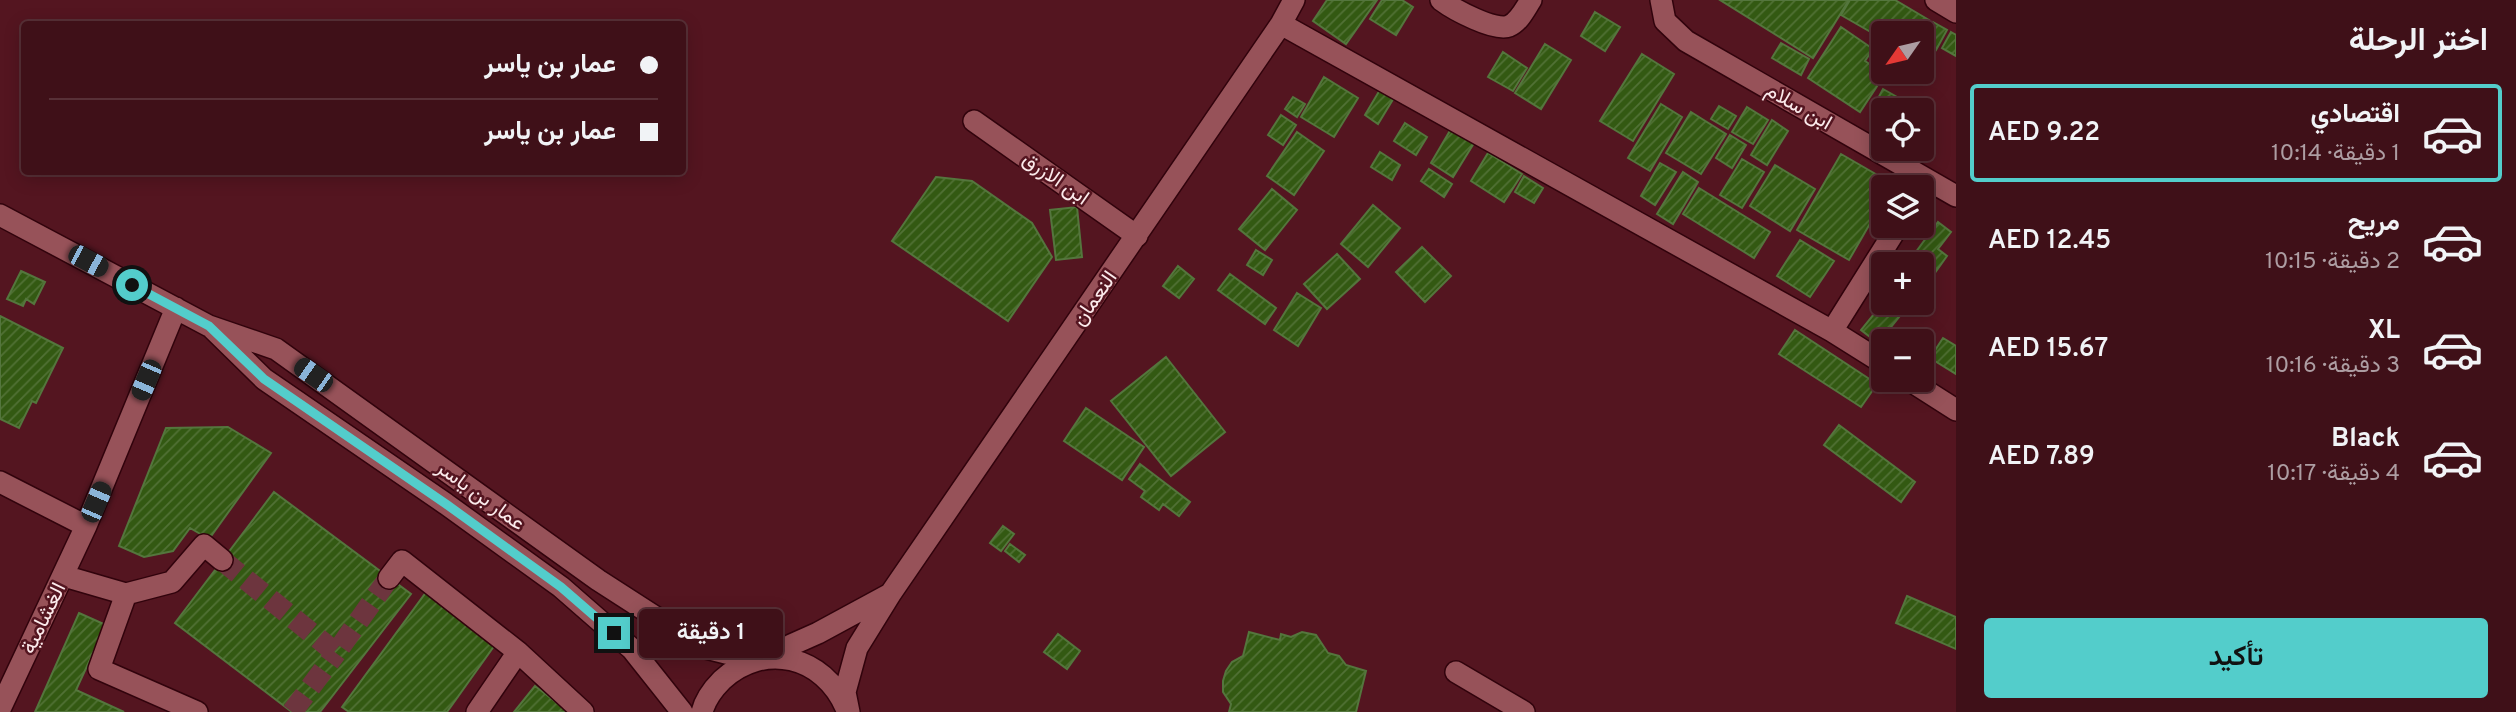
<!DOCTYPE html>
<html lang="ar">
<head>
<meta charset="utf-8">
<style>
	:root { --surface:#3f1018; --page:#461921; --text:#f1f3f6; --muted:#ad9da2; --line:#583037; --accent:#53cdcb }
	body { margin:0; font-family:Overpass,Vazirmatn,sans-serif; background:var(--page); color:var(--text); direction:rtl; height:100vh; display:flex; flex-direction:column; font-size:26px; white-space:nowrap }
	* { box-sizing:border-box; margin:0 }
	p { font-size:23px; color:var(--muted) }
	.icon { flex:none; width:38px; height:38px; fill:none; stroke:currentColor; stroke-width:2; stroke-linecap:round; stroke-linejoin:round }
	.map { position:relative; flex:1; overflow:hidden; direction:ltr }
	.drawer { display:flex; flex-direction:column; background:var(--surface); width:560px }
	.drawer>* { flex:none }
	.guide { position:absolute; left:21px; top:21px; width:665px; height:154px; border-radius:7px; box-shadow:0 4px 18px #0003,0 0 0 2px var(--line); direction:rtl; display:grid; align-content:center; height:154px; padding:0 28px; background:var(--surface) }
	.needle { width:46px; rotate:236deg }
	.controls { position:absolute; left:1871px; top:21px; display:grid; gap:14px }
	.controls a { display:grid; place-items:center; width:63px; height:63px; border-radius:7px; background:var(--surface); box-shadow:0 4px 18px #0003,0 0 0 2px var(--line); font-size:35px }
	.end { position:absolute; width:32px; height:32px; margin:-16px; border:9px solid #53cdcb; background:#111; box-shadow:0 0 0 4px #111 }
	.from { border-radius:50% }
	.bubble { position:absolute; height:49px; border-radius:7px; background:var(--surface); box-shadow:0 4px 18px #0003,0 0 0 2px var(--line); font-size:23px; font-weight:600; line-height:49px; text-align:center; direction:rtl }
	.car { position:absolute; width:21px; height:42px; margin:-21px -10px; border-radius:9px; box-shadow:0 0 5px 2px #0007; background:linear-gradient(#222 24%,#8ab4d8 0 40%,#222 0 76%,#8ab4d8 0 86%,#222 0) }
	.guide b { display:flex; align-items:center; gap:24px; height:66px; font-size:26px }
	.guide b+b { border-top:2px solid var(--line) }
	.guide i { width:18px; height:18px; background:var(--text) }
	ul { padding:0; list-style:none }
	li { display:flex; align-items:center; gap:21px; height:98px; margin:0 14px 10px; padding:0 14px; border:4px solid transparent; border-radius:7px }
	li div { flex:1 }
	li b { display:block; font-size:26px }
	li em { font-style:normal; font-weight:600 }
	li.active { border-color:var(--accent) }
	li>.icon { width:63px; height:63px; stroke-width:1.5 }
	h2 { padding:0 28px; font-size:32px; line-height:84px }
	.button { display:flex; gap:14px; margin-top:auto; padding:14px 28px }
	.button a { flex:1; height:80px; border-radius:7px; background:var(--accent); color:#111; font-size:28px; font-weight:600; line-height:80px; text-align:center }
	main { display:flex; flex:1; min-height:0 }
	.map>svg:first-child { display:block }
	.building { fill:url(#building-hatch); stroke:#54763d; stroke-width:2 }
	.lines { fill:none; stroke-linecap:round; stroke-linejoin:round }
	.minor-tunnel { stroke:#6d353e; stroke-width:21; stroke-dasharray:21 10; stroke-linecap:butt }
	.minor-casing { stroke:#31030c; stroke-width:24 }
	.minor { stroke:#975259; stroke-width:21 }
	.route { stroke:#53cdcb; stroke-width:9 }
	.labels { text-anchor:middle; stroke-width:5; stroke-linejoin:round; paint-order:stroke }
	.street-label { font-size:21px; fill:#fbeaeb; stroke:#541520 }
</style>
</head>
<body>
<main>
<section class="drawer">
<h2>اختر الرحلة</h2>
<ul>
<li class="active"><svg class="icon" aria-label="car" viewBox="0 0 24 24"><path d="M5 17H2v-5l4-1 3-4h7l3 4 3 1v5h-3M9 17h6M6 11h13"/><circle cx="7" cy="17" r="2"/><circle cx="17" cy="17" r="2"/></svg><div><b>اقتصادي</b><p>1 دقيقة · 10:14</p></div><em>AED 9.22</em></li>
<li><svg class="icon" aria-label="car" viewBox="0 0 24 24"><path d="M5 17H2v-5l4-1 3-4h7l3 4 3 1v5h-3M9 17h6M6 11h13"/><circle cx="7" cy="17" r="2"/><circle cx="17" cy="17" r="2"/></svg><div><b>مريح</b><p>2 دقيقة · 10:15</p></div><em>AED 12.45</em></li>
<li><svg class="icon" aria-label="car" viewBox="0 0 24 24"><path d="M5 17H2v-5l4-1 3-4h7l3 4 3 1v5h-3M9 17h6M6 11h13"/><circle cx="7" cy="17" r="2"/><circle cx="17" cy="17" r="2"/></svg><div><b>XL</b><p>3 دقيقة · 10:16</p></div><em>AED 15.67</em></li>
<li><svg class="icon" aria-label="car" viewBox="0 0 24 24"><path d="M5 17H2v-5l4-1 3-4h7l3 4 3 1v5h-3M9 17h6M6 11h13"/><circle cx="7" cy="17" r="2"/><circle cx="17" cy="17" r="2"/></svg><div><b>Black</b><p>4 دقيقة · 10:17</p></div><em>AED 7.89</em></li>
</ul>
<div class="button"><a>تأكيد</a></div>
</section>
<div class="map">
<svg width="1956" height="712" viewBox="0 0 1956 712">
	<defs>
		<pattern id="building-hatch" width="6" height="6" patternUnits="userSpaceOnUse" patternTransform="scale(1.75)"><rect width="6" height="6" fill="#335912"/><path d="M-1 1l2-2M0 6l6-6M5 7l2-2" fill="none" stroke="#517135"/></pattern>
	</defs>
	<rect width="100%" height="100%" fill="#541520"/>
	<!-- building -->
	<path class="building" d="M1327,0h50l-31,44 -33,-23z
		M1382,0h20l11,7 -17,28 -26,-16z
		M1720,0h129l-36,58z
		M1850,0h45l34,20 -7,13h-39v6l-42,-24z
		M1595,12l25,15 -15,24 -24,-15z
		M1933,22l14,8 -11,20 -14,-9z
		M1841,27l32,22 -8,12 20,13 -25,38 -52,-34z
		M1951,32l5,3v21l-14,-8z
		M1781,43l28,16 -8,16 -29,-17z
		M1545,44l26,16 -30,49 -26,-16z
		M1503,52l24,16 -14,23 -25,-14z
		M1642,54l32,20 -41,67 -33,-20z
		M1324,77l34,21 -24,39 -33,-20z
		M1381,88l14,8 -17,28 -13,-9z
		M1883,89l16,9 -7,12h-6l-11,-6z
		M1293,97l12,7 -8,13 -12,-8z
		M1661,104l21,13 -32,54 -22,-13z
		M1719,106l17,10 -8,13 -17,-10z
		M1747,107l21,13 -15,24 -21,-12z
		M1691,112l35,22 -25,40 -35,-21z
		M1281,115l15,10 -13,20 -15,-10z
		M1772,120l16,11 -21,34 -16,-10z
		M1405,123l22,14 -11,18 -22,-14z
		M1451,129l23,14 -21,34 -22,-14z
		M1297,132l27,19 -30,44 -27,-19z
		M1730,135l16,10 -14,23 -16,-10z
		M1380,152l20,13 -8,15 -21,-13z
		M1488,153l34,21 -18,28 -33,-21z
		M1841,154l52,30 -2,3h-8v14l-34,59 -52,-30z
		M1742,159l22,13 -22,36 -22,-13z
		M1660,163l16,9 -21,33 -14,-9z
		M1775,165l40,24 -25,42 -40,-25z
		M1429,169l23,15 -8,13 -23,-16z
		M1683,172l15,10 -25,42 -16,-10z
		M1524,176l19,12 -9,15 -19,-11z
		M936,177l36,4 60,42 20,34 -44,64 -116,-80z
		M1699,188l71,44 -16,26 -71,-44z
		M1272,189l25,21 -32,40 -26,-21z
		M1373,205l27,23 -32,39 -27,-23z
		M1077,207l5,50 -26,3 -6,-50z
		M1938,222l13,10 -13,17 9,7 -25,35v-27h-15z
		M1800,240l34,21 -24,36 -33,-21z
		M1422,247l29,29 -26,26 -29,-30z
		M1256,250l16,10 -9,15 -16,-10z
		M1337,254l23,25 -33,30 -23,-25z
		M1178,266l16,13 -15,19 -16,-12z
		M21,271l24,11 -11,22 -8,-5 -3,7 -16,-7z
		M1230,274l46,34 -11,16 -47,-34z
		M1297,293l24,15 -23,38 -24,-16z
		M1883,303h21l4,3 -30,37 -17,-13z
		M0,316l63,32 -27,55 -4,-2 -13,27 -19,-9z
		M1795,330l82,54 -16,23 -82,-53z
		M1943,338l13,8v28l-26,-16z
		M1166,357l59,75 -54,44 -60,-75z
		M1086,408l58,39 -22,33 -58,-39z
		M1839,425l76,57 -14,20 -77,-57z
		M228,427l43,26 -62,86 -19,-11 -17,23 -29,6 -25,-11 47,-118z
		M1140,464l50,38 -11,14 -16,-12 -4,6 -18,-13 4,-6 -16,-12z
		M274,492l137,102 -91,118h-28l-117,-89z
		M1003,526l11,8 -13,17 -11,-8z
		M1010,544l15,11 -6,7 -14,-11z
		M427,591l70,51 -50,70h-98l-7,-5z
		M1907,596l49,21v32l-60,-26z
		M79,613l27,12 -30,65 48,22h-89z
		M1249,632l31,8 1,-6 10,3 11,-5 14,3 12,18 11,3 7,9 20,6 -10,41h-127l2,-8 -8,-12v-11l3,-10 6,-9 11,-6z
		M1058,634l22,17 -13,18 -23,-17z
		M535,686l34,26h-55z"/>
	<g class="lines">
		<!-- minor-tunnel -->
		<path class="minor-tunnel" d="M222,560l114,93 53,-75
			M292,712l44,-59"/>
		<!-- minor casing -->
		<g class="minor-casing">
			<path id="minor" d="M1441,0c12,9 54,32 68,26 10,-4 16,-17 22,-26
				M1661,0l4,21 21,20 270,155
				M1936,0l20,12
				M1281,24l551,307 51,32
				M974,121l163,115
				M0,215l209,111 67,23 322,231 104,67 52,13
				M213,329l51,50 182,125 115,83 71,62 50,63
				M1832,331l66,-105
				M1909,380l47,30
				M0,482l86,44
				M64,576l62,18 46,-12 32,-37 18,15
				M389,578l13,-17 116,91 65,60
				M126,594l-27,75 98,43
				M777,657l14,-12 27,-12 72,-39
				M1456,672l68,40
				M0,709l86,-183 90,-218
				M477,712l41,-60
				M702,712c3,-12 11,-23 20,-32 42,-39 102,-24 124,28
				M849,712l-4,-20 12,-44 34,-55 390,-569 13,-24"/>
		</g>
		<!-- minor -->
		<use href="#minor" class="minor"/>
	</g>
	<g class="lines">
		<!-- route -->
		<path class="route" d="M132,285l77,41 55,53 182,125 115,83 53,46"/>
	</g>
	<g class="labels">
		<!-- street labels -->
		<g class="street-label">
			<text transform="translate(1799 106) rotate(30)" y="7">ابن سلام</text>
			<text transform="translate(1056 178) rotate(35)" y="7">ابن الازرق</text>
			<text transform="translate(1094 298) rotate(-55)" y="7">النعمان</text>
			<text transform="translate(481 495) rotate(36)" y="7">عمار بن ياسر</text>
			<text transform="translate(43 618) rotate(-64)" y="7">الغشامية</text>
		</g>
	</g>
</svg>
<div class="controls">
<a><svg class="needle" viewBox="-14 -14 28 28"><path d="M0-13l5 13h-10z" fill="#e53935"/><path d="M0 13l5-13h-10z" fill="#ad9da2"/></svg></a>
<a><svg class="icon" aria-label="locate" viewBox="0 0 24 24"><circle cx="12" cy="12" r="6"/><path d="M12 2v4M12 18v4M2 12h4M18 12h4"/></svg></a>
<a><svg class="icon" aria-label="layers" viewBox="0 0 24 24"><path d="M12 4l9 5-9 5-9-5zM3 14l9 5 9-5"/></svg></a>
<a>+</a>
<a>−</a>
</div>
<i class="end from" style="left:132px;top:285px"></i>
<i class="end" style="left:614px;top:633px"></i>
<div class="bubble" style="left:639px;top:609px;width:144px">1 دقيقة</div>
<i class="car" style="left:88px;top:261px;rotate:118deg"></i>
<i class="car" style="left:313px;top:375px;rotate:305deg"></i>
<i class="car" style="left:146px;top:380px;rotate:203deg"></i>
<i class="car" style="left:96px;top:502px;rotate:23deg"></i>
<div class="guide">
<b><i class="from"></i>عمار بن ياسر</b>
<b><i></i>عمار بن ياسر</b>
</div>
</div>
</main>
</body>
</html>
